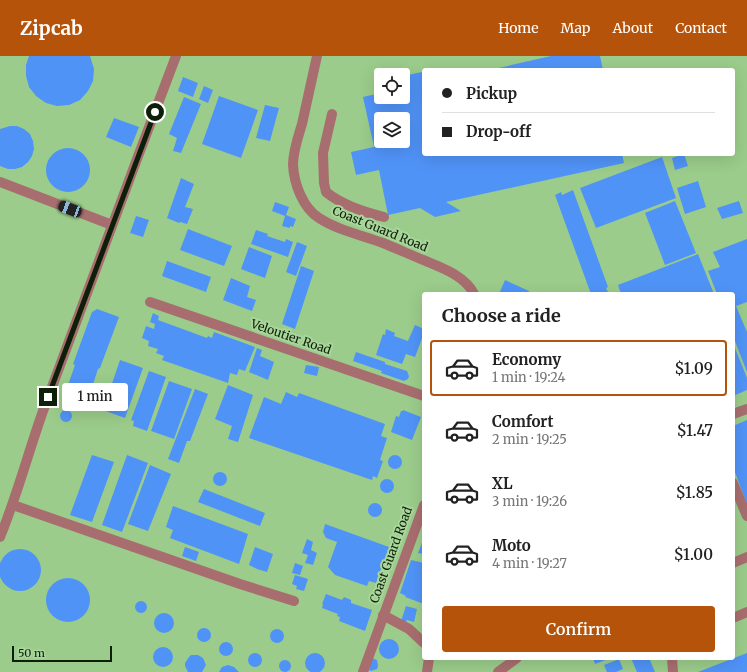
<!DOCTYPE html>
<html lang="en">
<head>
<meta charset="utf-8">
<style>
	:root { --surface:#fff; --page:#f2f2f2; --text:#222; --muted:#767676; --line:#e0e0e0; --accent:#b45309 }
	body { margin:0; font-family:Merriweather,serif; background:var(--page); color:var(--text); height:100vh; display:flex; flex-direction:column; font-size:15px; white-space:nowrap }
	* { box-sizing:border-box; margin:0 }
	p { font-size:13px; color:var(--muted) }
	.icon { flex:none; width:22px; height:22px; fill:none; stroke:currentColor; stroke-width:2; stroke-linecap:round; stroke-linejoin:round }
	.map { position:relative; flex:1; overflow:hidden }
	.panel { position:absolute; left:422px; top:236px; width:313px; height:368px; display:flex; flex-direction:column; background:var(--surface); border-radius:4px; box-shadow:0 4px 16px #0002 }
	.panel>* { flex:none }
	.top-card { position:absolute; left:422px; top:12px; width:313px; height:88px; border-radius:4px; box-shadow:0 4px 16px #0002; display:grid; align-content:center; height:88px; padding:0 20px; background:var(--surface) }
	.fabs { position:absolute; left:374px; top:12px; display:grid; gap:8px }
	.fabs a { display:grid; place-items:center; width:36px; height:36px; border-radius:4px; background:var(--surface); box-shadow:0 4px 16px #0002; font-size:20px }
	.scale { position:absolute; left:12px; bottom:10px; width:100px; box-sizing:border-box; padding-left:4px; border:2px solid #0e1f09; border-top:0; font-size:11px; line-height:14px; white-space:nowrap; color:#0e1f09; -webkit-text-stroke:3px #a9d69b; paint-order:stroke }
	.end { position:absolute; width:18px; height:18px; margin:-9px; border:5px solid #0e1f09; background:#fff; box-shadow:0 0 0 2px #fff }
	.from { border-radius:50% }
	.bubble { position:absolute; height:28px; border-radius:4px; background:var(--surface); box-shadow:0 4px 16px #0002; font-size:13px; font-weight:600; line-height:28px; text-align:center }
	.car { position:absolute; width:12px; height:24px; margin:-12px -6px; border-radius:5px; box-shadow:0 0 3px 1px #0007; background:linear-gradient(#222 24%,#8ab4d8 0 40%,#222 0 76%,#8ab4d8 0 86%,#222 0) }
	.top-card b { display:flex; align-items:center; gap:14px; height:38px; font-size:15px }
	.top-card b+b { border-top:1px solid var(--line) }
	.top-card i { width:10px; height:10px; background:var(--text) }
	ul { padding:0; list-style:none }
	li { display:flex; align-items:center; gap:12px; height:56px; margin:0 8px 6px; padding:0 12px; border:2px solid transparent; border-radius:4px }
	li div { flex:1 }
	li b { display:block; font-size:15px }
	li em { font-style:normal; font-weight:600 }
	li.on { border-color:var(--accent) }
	li>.icon { width:36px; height:36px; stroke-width:1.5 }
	h2 { padding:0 20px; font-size:18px; line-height:48px }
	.cta { display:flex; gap:8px; margin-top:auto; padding:8px 20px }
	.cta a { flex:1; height:46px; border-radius:4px; background:var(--accent); color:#fff; font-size:16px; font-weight:600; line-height:46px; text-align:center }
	header { display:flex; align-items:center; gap:24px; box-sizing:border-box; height:56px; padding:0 20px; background:var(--accent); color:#fff }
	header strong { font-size:19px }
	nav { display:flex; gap:22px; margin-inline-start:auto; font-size:14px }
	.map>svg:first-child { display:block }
	.built { fill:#9bcc8b; fill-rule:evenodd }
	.building { fill:#5093f7; fill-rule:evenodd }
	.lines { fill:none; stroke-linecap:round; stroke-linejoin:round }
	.minor { stroke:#a86e6f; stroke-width:10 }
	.route { stroke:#0e1f09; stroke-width:5 }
	.labels { text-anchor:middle; stroke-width:4; stroke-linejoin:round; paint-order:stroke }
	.street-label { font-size:12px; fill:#0e1f09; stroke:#a9d69b }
</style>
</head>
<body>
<header>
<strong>Zipcab</strong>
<nav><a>Home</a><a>Map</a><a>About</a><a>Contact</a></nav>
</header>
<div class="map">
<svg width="747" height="616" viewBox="0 0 747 616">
	<rect width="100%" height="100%" fill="#a9d69b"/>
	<!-- built -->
	<path class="built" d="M0,0h747v616h-747zM424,14h309v84h-309zM381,19h22v22h-22zM381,63h22v22h-22zM424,238h309v364h-309z"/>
	<!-- building -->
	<path class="building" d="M29,0h61l4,13 -1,12 -5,10 -8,9 -11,5 -12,1 -11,-3 -10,-7 -7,-9 -3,-11v-11z
		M551,0h49l3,14h-113z
		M422,16l2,11v71h198l2,9 -178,39 15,9 -26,6 -15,-9 -32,7 -9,-45 -23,5 -5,-23 23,-5 -11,-50 18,-4v4h22v-21zM381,63h22v22h-22z
		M183,21l15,6 -5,14 -15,-6z
		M204,30l9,4 -5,13 -9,-4z
		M219,40l39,14 -17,48 -39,-14z
		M184,41l17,7 -20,49 -8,-2 4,-13 -8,-4z
		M265,49l14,3 -9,33 -14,-3z
		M114,62l25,9 -8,20 -25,-10z
		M10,70h7l7,3 6,5 3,7 1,8 -2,7 -4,6 -6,5 -7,2h-7l-8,-3v-37z
		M46 114a22 22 0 1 1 44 0a22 22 0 1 1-44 0Z
		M684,98l4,12 -13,4 -3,-12z
		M662,101l14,41 -80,30 -16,-40z
		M181,122l13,6 -9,23 8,2 -6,15 -7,-2 -1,1 -12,-5z
		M698,125l8,26 -21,7 -8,-26z
		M573,134l35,97 -2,1 3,6h-18l-36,-99 6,-3 1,3z
		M675,145l21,52 -31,12 -20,-52z
		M739,145l4,12 -21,6 -5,-11z
		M275,146l14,5 -3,8 10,4 -3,8 -3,-1v2l-8,-2 3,-10 -13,-5z
		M136,160l13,4 -6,17 -13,-4z
		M188,173l44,17 -8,20 -44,-16z
		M256,174l12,4 -1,2 18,6 1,-3 7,3 -5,15 -37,-13z
		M747,183v63l-11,4 11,26v40l-14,-36v-42h-16l-9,-23 12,-4 -7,-15z
		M297,186l10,4 -11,30 -10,-4z
		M249,191l23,9 -7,22 -24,-9z
		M698,198l16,40h-93l-3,-9z
		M167,205l44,16 -5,15 -44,-16z
		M301,210l13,5 -19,58 -13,-5z
		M231,222l19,8 -3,11 9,3 -4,11 -29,-11z
		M505,224l24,11 -1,3h-29z
		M97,253l22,8 -19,51 -2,1 -11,34 -14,-5 2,-6 -8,-4 8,-23 -2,-1 19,-52z
		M153,257l6,3 -1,4 49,18 1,-2 4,2 2,-6 41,15 -10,24 -6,-2 -2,6 -7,-2 -2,10 -66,-23 2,-4 -8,-3 2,-4 -10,-3 1,-5 -7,-3 4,-12 8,3 1,-5 -5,-2z
		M415,269l9,4v4l-9,24 -9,-3 -4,10 -26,-9 7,-21 2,1 1,-6 9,4 -1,3 14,5z
		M733,287l14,35v12l-14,6z
		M257,292l5,2 -2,6 14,6 -6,18 -19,-8z
		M356,296l29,10v2l22,7 2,5 -1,3 -4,2 -23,-8 1,-2 -29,-10z
		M120,304l23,8 -18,50 -22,-8z
		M306,309l13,2 -2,9 -13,-3z
		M149,315l17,6 -19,54 -14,-5 1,-5 -3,-1z
		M169,325l23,8 -18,50 -23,-8z
		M228,329l25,10 -15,47 -10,-3 4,-13 -17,-7z
		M195,333l13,5 -18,47h-3l-8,22 -11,-4z
		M286,336l11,5 2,-4 86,31 -4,12 6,2 -7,22 3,1 -6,17 -4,-2 -1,4 -123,-42 15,-41 17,7z
		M60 360a6 6 0 1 1 12 0a6 6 0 1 1-12 0Z
		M403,354l18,7 -9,23 -21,-8 5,-16 3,1 2,-6h2z
		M747,364v84l-14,-37v-41z
		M92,399l22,7 -22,60 -22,-7z
		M127,399l21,8 -26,69 -20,-7z
		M388 406a7 7 0 1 1 14 0a7 7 0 1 1-14 0Z
		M150,409l21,9 -23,57 -20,-7z
		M213 423a7 7 0 1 1 14 0a7 7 0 1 1-14 0Z
		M380 430a7 7 0 1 1 14 0a7 7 0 1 1-14 0Z
		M204,433l61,24 -5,13 -62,-24z
		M368 454a7 7 0 1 1 14 0a7 7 0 1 1-14 0Z
		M173,450l75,28 -9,30 -69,-26 3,-8 -7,-3z
		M325,468l64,23 -13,36 -7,-2 -2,5 -32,-11 -7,-8 9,-25 -11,-4 -3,-6z
		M424,482v16l-6,-1z
		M307,483l6,3 -2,8 6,3 -4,12 -8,-2 3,-8 -6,-2z
		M185,491l14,5 -3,9 -14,-5z
		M255,491l18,7 -6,18 -10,-3 -8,-4z
		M-1 514a21 21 0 1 1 42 0a21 21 0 1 1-42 0Z
		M411,504l13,3v41l-19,-7 1,-1 -6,-3z
		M295,507l8,3 -3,9 -8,-2z
		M295,519l13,4 -4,12 -8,-2 1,-3 -5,-2z
		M46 544a22 22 0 1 1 44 0a22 22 0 1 1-44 0Z
		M326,538l16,6 2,-3 7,3v3l21,7 -7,21 -26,-10 1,-4 -3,-1 1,-2 -16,-6 1,-4h-1z
		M135 551a6 6 0 1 1 12 0a6 6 0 1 1-12 0Z
		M406,550l11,3 -3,13 -7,-2 -1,2 -5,-1z
		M154 567a10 10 0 1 1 20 0a10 10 0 1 1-20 0Z
		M197 579a7 7 0 1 1 14 0a7 7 0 1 1-14 0Z
		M270 580a7 7 0 1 1 14 0a7 7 0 1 1-14 0Z
		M379 593a10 10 0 1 1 20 0a10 10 0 1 1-20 0Z
		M219 593a7 7 0 1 1 14 0a7 7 0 1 1-14 0Z
		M153 601a10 10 0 1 1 20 0a10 10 0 1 1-20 0Z
		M305 607a10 10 0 1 1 20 0a10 10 0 1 1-20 0Z
		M747,597v19h-49z
		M248 604a7 7 0 1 1 14 0a7 7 0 1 1-14 0Z
		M191,599h7l5,3 3,7 -4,7h-14l-3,-6v-3l4,-6z
		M372,602l5,2 1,6 -1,3 -6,2 -2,-1z
		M593,602h18l-16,6z
		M631,602h18l6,14h-18z
		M619,603l4,10 -7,3h-9l-3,-7z
		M279 610a6 6 0 1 1 12 0a6 6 0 1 1-12 0Z
		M228,609l6,2 5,5h-20l3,-5z"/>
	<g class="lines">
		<!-- minor -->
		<path class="minor" d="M317,0c-5,23 -10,45 -15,68 -4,13 -9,27 -9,41 1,19 10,43 26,53 20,13 43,17 64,25 15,6 30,13 45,19 17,7 38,15 46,32
			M332,58l-9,39 1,30 2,9c16,13 37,20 58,25
			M0,126l112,43
			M150,246l274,94
			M733,358l14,-5
			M733,427l14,33
			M13,449l227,79 54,17
			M0,481c17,-41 28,-84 43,-126 44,-119 88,-237 133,-355
			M733,507l14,-6
			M383,559l26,14 15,14
			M733,562l14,-6
			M672,602l1,14
			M363,616l61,-167
			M427,616l2,-14
			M498,616l19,-14"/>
	</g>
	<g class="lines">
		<!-- route -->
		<path class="route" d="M48,341l107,-285"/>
	</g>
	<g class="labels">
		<!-- street labels -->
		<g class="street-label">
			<text transform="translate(380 173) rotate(22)" y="4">Coast Guard Road</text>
			<text transform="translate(291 281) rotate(19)" y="4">Veloutier Road</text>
			<text transform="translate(391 499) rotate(-70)" y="4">Coast Guard Road</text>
		</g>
	</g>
</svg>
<div class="fabs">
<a><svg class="icon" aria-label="locate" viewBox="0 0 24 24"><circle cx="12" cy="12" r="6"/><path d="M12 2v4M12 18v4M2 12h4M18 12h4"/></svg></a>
<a><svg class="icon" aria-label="layers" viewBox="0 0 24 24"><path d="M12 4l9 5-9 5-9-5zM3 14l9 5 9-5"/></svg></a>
</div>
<div class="scale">50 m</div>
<i class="end from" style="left:155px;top:56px"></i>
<i class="end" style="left:48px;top:341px"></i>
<div class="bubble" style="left:62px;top:327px;width:66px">1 min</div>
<i class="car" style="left:70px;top:153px;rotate:291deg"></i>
<div class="top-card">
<b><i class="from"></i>Pickup</b>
<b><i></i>Drop-off</b>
</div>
<section class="panel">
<h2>Choose a ride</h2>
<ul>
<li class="on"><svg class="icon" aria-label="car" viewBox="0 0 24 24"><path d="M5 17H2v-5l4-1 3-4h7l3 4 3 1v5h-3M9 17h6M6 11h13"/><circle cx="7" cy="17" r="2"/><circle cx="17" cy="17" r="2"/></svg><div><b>Economy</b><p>1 min · 19:24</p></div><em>$1.09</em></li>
<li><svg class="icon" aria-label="car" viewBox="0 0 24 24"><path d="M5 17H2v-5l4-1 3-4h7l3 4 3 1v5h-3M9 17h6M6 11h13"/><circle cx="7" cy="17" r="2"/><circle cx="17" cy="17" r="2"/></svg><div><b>Comfort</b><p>2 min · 19:25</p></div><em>$1.47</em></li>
<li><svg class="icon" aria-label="car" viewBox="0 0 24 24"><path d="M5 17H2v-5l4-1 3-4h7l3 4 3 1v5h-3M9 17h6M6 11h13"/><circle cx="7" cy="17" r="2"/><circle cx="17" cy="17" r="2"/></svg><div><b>XL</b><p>3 min · 19:26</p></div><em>$1.85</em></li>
<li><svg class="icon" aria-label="car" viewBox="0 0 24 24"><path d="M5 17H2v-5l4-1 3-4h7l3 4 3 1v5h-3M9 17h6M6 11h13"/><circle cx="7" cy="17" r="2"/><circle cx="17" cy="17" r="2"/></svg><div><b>Moto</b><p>4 min · 19:27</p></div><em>$1.00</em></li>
</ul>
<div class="cta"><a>Confirm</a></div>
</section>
</div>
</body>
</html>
